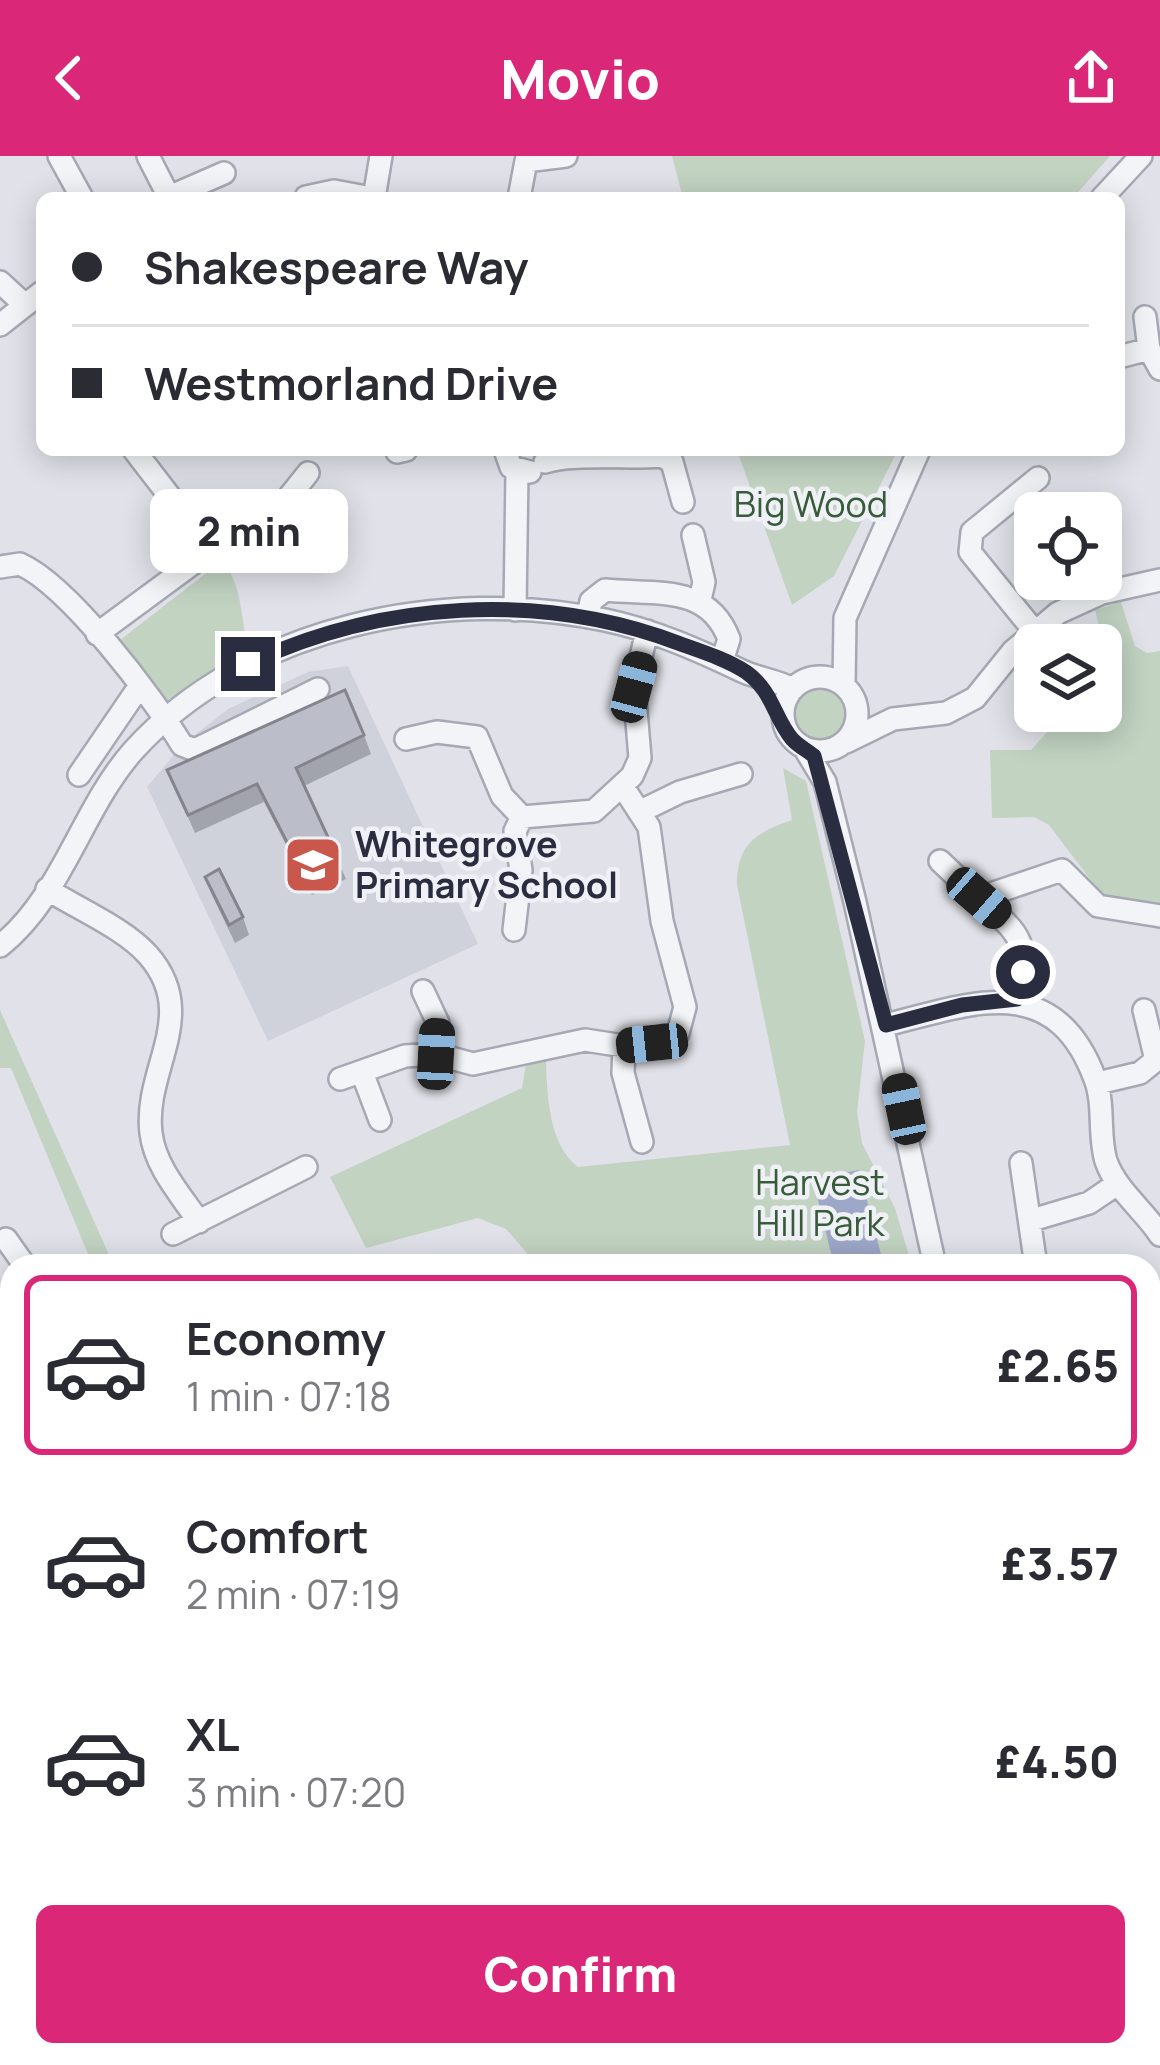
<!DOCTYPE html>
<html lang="en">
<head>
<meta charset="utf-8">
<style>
	:root { --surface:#fff; --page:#f7f7f7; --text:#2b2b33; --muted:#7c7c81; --line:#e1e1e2; --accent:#db2777 }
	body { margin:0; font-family:Manrope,sans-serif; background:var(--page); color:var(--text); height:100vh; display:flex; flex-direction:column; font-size:45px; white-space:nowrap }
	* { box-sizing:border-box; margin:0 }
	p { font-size:39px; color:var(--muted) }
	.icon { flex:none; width:66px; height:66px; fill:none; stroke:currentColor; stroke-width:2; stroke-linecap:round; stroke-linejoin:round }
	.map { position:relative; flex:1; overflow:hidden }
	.drawer { position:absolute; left:0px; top:1098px; width:1161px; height:813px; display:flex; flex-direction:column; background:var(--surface); border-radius:36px 36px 0 0; box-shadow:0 6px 30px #0003 }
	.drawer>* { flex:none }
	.top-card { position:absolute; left:36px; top:36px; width:1089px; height:264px; border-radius:18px; box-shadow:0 6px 30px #0003; display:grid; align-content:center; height:264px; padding:0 36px; background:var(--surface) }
	.controls { position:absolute; left:1014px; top:336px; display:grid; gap:24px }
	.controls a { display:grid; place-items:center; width:108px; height:108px; border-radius:18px; background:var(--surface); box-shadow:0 6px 30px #0003; font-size:60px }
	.end { position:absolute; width:54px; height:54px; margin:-27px; border:15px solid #2a2c40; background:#fff; box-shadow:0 0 0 6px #fff }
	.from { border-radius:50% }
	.bubble { position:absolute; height:84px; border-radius:18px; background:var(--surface); box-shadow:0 6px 30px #0003; font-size:39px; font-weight:800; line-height:84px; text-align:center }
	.car { position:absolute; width:36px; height:72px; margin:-36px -18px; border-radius:15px; box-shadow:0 0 9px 3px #0007; background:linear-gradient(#222 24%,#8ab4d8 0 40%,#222 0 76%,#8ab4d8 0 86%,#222 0) }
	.top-card b { display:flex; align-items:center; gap:42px; height:114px; font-size:45px }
	.top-card b+b { border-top:3px solid var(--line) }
	.top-card i { width:30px; height:30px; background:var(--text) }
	ul { padding:21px 0 0; list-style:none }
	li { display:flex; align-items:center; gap:36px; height:180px; margin:0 24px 18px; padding:0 12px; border:6px solid transparent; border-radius:18px }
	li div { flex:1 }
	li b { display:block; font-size:45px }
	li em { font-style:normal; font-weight:800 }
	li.selected { border-color:var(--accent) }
	li>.icon { width:108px; height:108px; stroke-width:1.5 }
	.button { display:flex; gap:24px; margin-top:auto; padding:24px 36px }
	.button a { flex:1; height:138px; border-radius:18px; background:var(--accent); color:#fff; font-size:48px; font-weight:800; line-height:138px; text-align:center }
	header { display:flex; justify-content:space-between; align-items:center; height:156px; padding:0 36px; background:var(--accent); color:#fff; font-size:54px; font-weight:800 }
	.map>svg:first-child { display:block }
	.built { fill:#cfd1db }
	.green { fill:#c2d3c2 }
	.water { fill:#9da7c8 }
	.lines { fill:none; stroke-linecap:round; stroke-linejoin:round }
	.stream { stroke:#9da7c8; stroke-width:4.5 }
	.minor-casing { stroke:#a6a8b3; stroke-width:26 }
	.minor { stroke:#f3f4f7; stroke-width:21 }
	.wall { fill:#a1a3ad }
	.shaded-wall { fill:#83848d }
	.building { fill:#bbbdc9; stroke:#83848d; stroke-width:3 }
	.route { stroke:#2a2c40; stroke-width:15 }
	.labels { text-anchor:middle; stroke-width:9; stroke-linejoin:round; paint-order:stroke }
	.park-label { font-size:36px; fill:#385b3a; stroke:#f0f1f7 }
	.poi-label { font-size:36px; font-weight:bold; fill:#2a2c40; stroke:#f0f1f7; text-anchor:start }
</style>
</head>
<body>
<header><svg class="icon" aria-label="back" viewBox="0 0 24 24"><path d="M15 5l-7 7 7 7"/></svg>Movio<svg class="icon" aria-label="share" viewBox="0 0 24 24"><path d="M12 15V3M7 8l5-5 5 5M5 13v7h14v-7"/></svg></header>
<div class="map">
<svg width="1160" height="1909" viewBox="0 0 1160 1909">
	<rect width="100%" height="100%" fill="#e1e2e9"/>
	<!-- built -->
	<path class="built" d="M348,510l130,278 -210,97 -121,-254 35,-42 46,-36 80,-37z
		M12,1670v229h298l-11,10h-299v-237z"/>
	<!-- green -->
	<path class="green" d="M672,0h438l-37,42h-390z
		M737,294h161l-64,126 -42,29z
		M214,411l16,5c14,28 11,53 20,82l-87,48 -48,-58z
		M1121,446l14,44 12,7 13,-2v269l-21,-4 -37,-21 -53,-70 -15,-8 -42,1 -2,-68h41l35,-39h35l1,-72 -7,-29z
		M793 558a27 27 0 1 1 54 0a27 27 0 1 1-54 0Z
		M783,612l23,13 59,260 -8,71 5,31 33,65 17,58h-374l-32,-37 -28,-11 -112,30 -36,-71 192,-89 4,-24 20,-3c1,35 3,84 32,106l212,-22 -53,-260c0,-41 18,-52 55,-65z
		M0,854l114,256h-21l-82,-198h-11z
		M1149,1685l11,2v159l-11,-4z
		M310,1899h124l-23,10h-112z"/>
	<!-- water -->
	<path class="water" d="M859,1014l25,96h-50l-21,-87z"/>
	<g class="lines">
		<!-- stream -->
		<path class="stream" d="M0,1632l12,-1
			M1149,1695l11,1"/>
		<!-- minor casing -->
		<g class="minor-casing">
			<path id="minor" d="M59,0l23,42
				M148,0l21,41 55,-24
				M306,41l28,-6 38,7
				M374,42l7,-42
				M519,42l7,-37 40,-5
				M1102,42l39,-42
				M0,126l25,23
				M1145,161l4,32 11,20
				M0,169l42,-33
				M1119,201l30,-8
				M134,294l77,100
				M505,294l6,17 19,5
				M397,296l9,-2
				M545,306c26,-9 85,-3 117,-6l10,6 11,40
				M280,352l22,13 5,32
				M693,379l11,47 -4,18
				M0,411l20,-3c49,22 133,133 162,181l13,5 123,-61
				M515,454l2,-139
				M588,461l3,-16 14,-11c52,5 103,-6 124,49l-7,22
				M1035,476l-65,-80 2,-20 66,-54
				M97,478l114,-84 69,-42 28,-35
				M783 558a37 37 0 1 1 74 0a37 37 0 1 1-74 0Z
				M844,530l1,-68 74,-168
				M406,583l31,-7 40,5 25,59 20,21
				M846,586l47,-23 53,-6 29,-15 38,-47 45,-38 44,-20 58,-13
				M805,593l20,33 30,120 80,364
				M79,619l60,-88
				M639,656l41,-20 61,-18
				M522,661l72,-6 38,-35 8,-18 -6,-71 13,-56
				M940,705l39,37
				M47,733c31,20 77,39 101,66 53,60 -5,114 3,178 4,34 30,62 48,89
				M514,774l7,-60 -6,-39 7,-14
				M0,790c62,-49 81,-136 133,-195 113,-125 311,-165 472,-131 48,10 93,30 137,51 17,8 34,9 51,18
				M423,835l15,32 -2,31
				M1017,843c12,-59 6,-62 -38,-101l83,-28 36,36 62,10
				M886,869c86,-22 169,-55 209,54 10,25 3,56 11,82 10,29 38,49 54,74
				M624,890l-1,27 19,69
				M363,919l17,45
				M340,923l65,-23 31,-2 37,10 112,-24 39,6 54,-13 7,-26 -23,-86 -13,-94 -26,-40
				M1098,927l42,-10 16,-13 -12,-50
				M1021,1007l15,103
				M1032,1064l57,-17 28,-19
				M173,1078l133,-67
				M6,1083l19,27
				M0,1168l12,-3
				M1149,1218l11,-4
				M0,1327l8,34
				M1149,1446l11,-8
				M0,1453l12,-2
				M1149,1527l11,1
				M1156,1672l4,-49
				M1149,1857l11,2
				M1003,1899l1,10
				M190,1909l24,-9 13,9
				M275,1909l14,-10
				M429,1909l20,-10
				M1020,1909l5,-10"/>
		</g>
		<!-- minor -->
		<use href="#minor" class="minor"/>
	</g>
	<!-- wall -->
	<path class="wall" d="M364,579l7,19 -67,32 42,93 -34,16 -48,-93 -69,31 -28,-63z
		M205,721l38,40 6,18 -14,8 -23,-48z
		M12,1187v33l-12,2v-33z
		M12,1269v32l-7,3 -5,-13z
		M0,1538l7,17 -7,4z
		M12,1655v205l-12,2v-204z
		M1149,1890l1,19h-41l-3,-8 43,-2z"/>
	<!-- shaded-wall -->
	<path class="shaded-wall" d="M8,1393l4,14 -8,15 -4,-12z
		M1149,1890l1,19h-3l-3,-10h5z"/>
	<!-- building -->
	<path class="building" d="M345,534l19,45 -68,33 43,93 -34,16 -48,-93 -69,31 -21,-45z
		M219,713l24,48 -14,8 -24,-48z
		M12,1187v20l-12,2v-20z
		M12,1269v19l-12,3v-18z
		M0,1389l8,4 -8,17z
		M12,1655v180l-12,2v-179z
		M1106,1899h38v1h-6v9h-22v-8h-10z"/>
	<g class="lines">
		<!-- route -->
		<path class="route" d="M248,508c133,-63 292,-73 430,-21 22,8 48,16 68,29 27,19 28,46 46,67 6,7 15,11 22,17l72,269 76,-20 55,-6 6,-27"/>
	</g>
	<!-- icons -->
	<defs>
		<g id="school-square" transform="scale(3)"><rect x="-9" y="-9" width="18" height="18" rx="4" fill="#c9574b" stroke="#f0f1f7"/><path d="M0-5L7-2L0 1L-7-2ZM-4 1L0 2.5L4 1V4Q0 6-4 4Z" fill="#fff"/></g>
	</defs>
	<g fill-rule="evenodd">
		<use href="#school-square" x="313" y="709"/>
	</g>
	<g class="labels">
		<!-- park labels -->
		<g class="park-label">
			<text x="811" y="361">Big Wood</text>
			<text x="820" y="1039">Harvest<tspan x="820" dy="41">Hill Park</tspan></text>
		</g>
		<!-- poi labels -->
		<g class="poi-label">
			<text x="355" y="701">Whitegrove<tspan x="355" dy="41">Primary School</tspan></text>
		</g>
	</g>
</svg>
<div class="controls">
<a><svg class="icon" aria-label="locate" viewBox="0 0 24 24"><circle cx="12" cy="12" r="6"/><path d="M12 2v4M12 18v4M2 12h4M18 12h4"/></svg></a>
<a><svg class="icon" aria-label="layers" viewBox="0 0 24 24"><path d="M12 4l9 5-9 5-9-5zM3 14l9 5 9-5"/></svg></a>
</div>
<i class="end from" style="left:1023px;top:816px"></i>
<i class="end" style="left:248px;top:508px"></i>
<div class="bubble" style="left:150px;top:333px;width:198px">2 min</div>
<i class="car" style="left:634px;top:531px;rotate:15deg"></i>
<i class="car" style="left:979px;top:742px;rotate:131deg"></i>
<i class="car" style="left:652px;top:887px;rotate:264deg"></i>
<i class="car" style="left:436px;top:898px;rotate:3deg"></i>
<i class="car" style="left:904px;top:953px;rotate:348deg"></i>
<div class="top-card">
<b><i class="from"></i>Shakespeare Way</b>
<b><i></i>Westmorland Drive</b>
</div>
<section class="drawer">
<ul>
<li class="selected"><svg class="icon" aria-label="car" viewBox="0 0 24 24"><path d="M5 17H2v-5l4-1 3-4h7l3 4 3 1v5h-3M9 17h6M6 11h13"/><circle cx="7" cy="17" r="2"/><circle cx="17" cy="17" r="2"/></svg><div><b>Economy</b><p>1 min · 07:18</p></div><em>£2.65</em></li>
<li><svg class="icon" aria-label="car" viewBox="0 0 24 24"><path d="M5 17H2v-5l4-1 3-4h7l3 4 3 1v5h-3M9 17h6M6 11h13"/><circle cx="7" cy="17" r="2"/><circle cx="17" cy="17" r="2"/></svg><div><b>Comfort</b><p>2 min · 07:19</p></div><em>£3.57</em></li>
<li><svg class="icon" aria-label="car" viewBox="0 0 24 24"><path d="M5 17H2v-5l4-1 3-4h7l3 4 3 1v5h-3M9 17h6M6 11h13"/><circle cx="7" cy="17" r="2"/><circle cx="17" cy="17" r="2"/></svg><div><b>XL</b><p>3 min · 07:20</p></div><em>£4.50</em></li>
</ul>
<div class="button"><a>Confirm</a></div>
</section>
</div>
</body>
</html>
